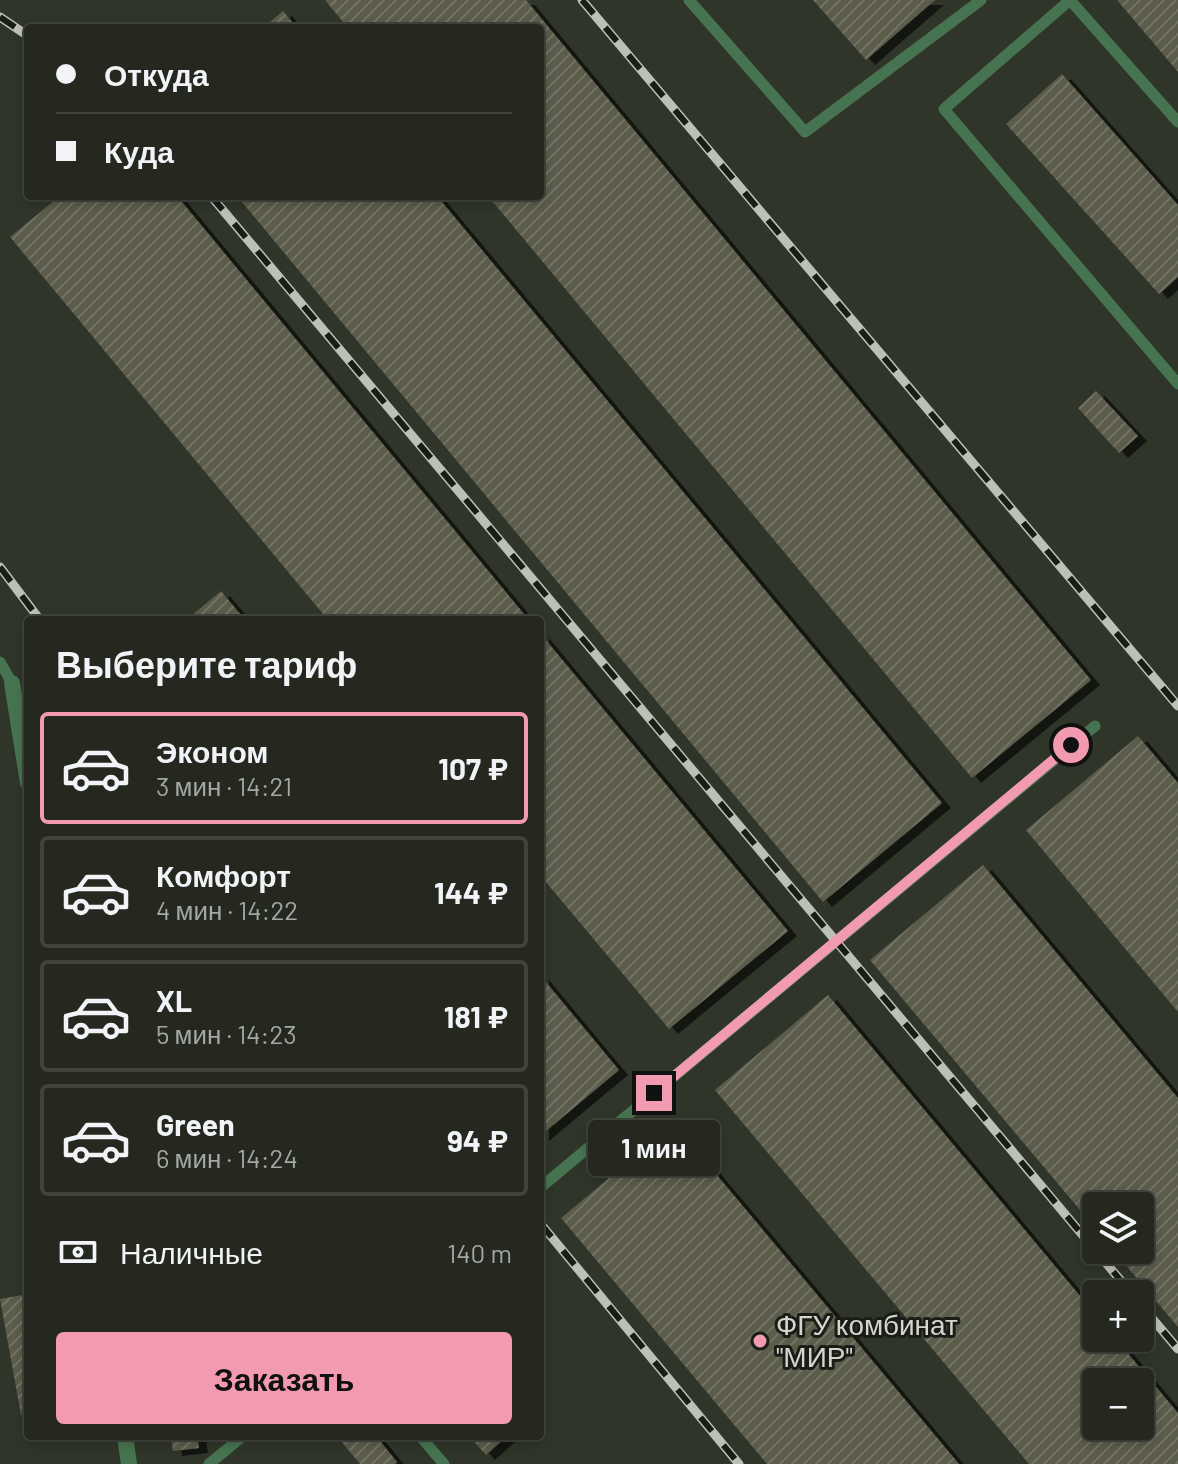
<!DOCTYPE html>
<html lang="ru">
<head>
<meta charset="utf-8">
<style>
	:root { --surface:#24281f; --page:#30342c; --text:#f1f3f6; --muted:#a3a6a4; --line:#41443d; --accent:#f29aaf }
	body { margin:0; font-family:Barlow,sans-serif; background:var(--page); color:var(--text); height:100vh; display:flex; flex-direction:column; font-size:30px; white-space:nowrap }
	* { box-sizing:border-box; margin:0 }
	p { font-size:26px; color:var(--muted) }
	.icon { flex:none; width:44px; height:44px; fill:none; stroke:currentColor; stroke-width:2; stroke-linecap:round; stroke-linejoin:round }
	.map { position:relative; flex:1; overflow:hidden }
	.panel { position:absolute; left:24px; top:616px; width:520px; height:824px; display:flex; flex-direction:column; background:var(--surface); border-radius:8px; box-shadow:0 4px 12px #0003,0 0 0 2px var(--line) }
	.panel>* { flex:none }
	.guide { position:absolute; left:24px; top:24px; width:520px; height:176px; border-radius:8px; box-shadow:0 4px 12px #0003,0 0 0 2px var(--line); display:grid; align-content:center; height:176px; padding:0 32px; background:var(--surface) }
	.tools { position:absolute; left:1082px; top:1192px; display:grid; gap:16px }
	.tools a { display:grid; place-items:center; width:72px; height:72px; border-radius:8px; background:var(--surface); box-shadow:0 4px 12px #0003,0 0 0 2px var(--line); font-size:40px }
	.end { position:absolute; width:36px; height:36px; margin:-18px; border:10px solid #f29aaf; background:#111; box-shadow:0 0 0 4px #111 }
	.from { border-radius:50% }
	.bubble { position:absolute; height:56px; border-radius:8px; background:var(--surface); box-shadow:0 4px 12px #0003,0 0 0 2px var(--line); font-size:26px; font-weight:700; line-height:56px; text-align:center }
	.guide b { display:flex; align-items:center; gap:28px; height:76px; font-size:30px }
	.guide b+b { border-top:2px solid var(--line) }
	.guide i { width:20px; height:20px; background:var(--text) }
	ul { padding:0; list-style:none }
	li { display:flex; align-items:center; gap:24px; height:112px; margin:0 16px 12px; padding:0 16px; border:4px solid var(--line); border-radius:8px }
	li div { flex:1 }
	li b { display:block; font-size:30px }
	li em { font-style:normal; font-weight:700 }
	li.current { border-color:var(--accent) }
	li>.icon { width:72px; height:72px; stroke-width:1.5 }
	h2 { padding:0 32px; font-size:36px; line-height:96px }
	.pay { display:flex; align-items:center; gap:20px; height:88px; padding:0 32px; font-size:30px }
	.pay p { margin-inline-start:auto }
	.button { display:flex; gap:16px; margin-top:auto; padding:16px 32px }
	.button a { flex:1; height:92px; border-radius:8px; background:var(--accent); color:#111; font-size:32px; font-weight:700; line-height:92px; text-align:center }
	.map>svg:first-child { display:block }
	.building { fill:url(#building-hatch); fill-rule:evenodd; filter:url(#shadow) }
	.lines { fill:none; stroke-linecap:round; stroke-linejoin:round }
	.service { stroke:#467450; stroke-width:11 }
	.minor { stroke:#467450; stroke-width:16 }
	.rail-casing { stroke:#bdc0b8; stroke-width:9 }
	.rail { stroke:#1a1c16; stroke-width:6; stroke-dasharray:18; stroke-linecap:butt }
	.route { stroke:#f29aaf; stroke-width:10 }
	.poi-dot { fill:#f29aaf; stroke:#1a1c16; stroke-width:3 }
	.labels { text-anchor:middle; stroke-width:6; stroke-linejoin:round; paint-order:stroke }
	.poi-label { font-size:28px; fill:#d3d6ce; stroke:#1a1c16; text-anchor:start }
</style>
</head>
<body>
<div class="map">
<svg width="1178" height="1464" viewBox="0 0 1178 1464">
	<defs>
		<pattern id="building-hatch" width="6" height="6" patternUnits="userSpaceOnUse" patternTransform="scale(2)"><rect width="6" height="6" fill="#5c5b4c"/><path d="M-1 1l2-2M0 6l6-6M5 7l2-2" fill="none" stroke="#727265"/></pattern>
		<filter id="shadow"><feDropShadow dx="9" dy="5" stdDeviation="0" flood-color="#0009"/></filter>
	</defs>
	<rect width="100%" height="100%" fill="#303529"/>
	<!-- building -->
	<path class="building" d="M325,0h201l565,680 -119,98 -484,-582h52v-168h-192z
		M813,0h122l-69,60z
		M1117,0h61v72z
		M283,11l14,17h-34z
		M1062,74l116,131v72l-19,17 -153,-170z
		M60,196h117l352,424h-201l-318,-383z
		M237,196h200l505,607 -119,99z
		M1096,391l42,45 -19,17 -41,-45z
		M221,591l24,29h-59z
		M540,633l248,298 -119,98 -129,-154z
		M1138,736l40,47v229l-152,-182z
		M983,865l195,233v229l-65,-77h27v-44h-44v23l-226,-269z
		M540,975l79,95 -79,66z
		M828,995l268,320v23h19l63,75v51h-149l-314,-374zM1096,1382h44v44h-44z
		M674,1124l285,340h-192l-206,-246z
		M28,1294v119l-7,2 -21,-116z
		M171,1436h26l2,12 -26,3z
		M347,1436h29l21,26 -2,2h-35l-19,-23z
		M469,1436h38l-21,19z"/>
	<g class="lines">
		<!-- service -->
		<path class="service" d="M689,0l116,132 176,-132
			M1178,122l-108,-122 -126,109 234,275
			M0,662l12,21
			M540,1188l555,-462
			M420,1436l24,28
			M209,1464l34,-28"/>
		<!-- minor -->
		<path class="minor" d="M12,683l16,100
			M125,1436l4,28"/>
		<!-- rail casing -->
		<g class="rail-casing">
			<path id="rail" d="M582,0l596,706
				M0,17l28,19
				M211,196l921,1098
				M0,567l40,53
				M540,1223l199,241
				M1140,1304l38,45"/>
		</g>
		<!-- rail -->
		<use href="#rail" class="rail"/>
	</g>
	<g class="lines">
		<!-- route -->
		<path class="route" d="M654,1093l417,-348"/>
	</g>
	<!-- markers -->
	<circle class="poi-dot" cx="760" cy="1341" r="8"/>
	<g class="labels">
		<!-- poi labels -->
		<g class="poi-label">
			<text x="776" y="1335">ФГУ комбинат<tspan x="776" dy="32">"МИР"</tspan></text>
		</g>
	</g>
</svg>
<div class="tools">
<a><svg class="icon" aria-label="layers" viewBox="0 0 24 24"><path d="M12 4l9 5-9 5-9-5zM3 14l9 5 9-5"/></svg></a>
<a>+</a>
<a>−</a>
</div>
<i class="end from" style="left:1071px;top:745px"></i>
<i class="end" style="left:654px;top:1093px"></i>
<div class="bubble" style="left:588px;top:1120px;width:132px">1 мин</div>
<div class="guide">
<b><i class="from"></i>Откуда</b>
<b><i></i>Куда</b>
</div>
<section class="panel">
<h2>Выберите тариф</h2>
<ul>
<li class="current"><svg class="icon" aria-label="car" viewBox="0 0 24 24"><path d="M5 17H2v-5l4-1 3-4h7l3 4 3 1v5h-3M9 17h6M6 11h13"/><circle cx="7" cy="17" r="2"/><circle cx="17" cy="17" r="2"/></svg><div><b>Эконом</b><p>3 мин · 14:21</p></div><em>107 ₽</em></li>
<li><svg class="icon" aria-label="car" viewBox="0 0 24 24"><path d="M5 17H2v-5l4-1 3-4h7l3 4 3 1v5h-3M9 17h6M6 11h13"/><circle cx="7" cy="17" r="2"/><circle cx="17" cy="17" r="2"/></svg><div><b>Комфорт</b><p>4 мин · 14:22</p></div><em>144 ₽</em></li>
<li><svg class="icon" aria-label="car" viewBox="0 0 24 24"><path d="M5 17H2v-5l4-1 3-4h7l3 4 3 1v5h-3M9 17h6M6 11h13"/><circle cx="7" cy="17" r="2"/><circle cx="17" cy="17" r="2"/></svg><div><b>XL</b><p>5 мин · 14:23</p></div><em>181 ₽</em></li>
<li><svg class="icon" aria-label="car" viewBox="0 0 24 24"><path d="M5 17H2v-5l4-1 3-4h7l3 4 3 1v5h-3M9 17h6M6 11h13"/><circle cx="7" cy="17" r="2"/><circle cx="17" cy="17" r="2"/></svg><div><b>Green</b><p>6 мин · 14:24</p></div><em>94 ₽</em></li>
</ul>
<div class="pay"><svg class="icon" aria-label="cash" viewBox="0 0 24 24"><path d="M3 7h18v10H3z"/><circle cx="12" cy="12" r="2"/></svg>Наличные<p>140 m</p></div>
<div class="button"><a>Заказать</a></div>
</section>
</div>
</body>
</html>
